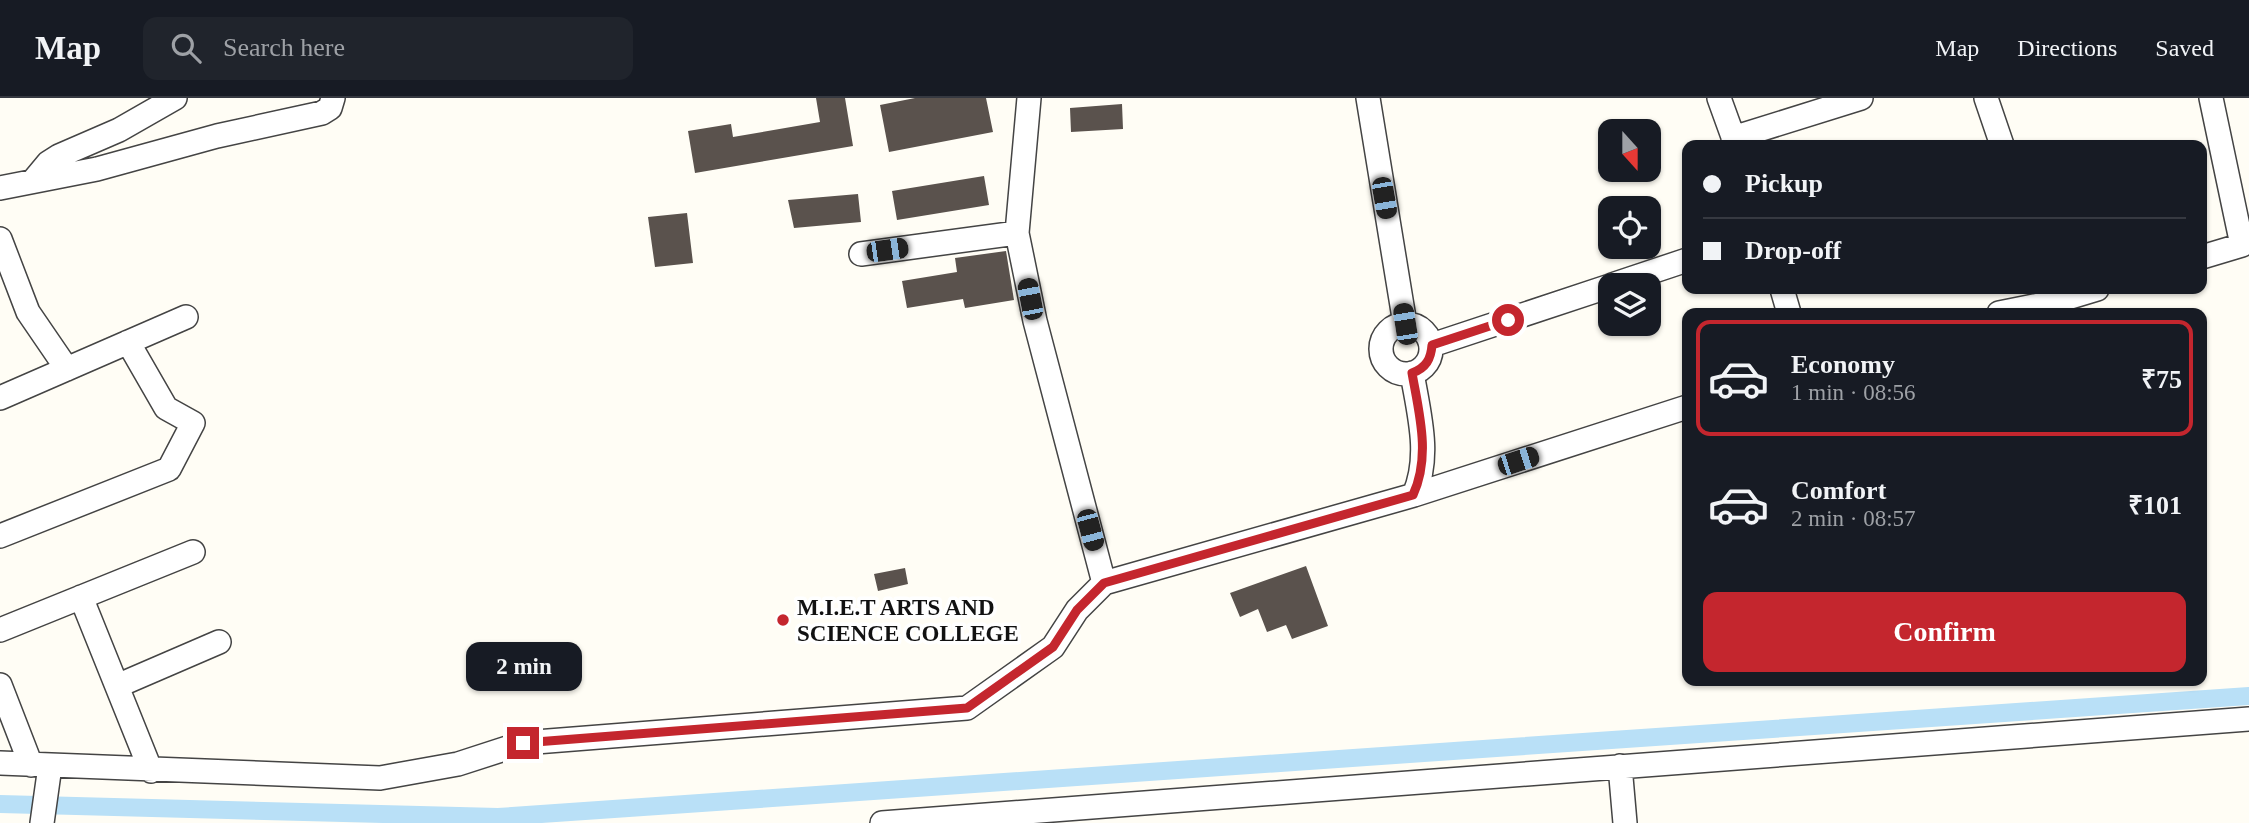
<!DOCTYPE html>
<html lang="en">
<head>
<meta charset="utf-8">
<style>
	:root { --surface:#171b24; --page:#20242c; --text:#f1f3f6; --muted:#9ea1a6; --line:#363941; --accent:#c4262e }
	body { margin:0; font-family:Georgia,serif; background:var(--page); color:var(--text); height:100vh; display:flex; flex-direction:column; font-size:26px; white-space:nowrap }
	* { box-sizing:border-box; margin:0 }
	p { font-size:23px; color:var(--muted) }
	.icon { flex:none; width:38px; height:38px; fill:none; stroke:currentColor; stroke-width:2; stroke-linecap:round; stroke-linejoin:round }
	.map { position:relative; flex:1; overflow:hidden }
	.drawer { position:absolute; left:1682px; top:210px; width:525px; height:378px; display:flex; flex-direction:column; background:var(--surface); border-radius:14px; box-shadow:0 2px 5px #0004 }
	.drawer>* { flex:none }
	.top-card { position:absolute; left:1682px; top:42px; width:525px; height:154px; border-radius:14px; box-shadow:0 2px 5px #0004; display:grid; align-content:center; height:154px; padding:0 21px; background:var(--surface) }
	.needle { width:46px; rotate:159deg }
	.fabs { position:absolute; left:1598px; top:21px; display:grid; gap:14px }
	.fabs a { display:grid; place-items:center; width:63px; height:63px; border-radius:14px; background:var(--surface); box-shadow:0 2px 5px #0004; font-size:35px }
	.end { position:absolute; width:32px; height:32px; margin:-16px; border:9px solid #c4262e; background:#fff; box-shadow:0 0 0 4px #fff }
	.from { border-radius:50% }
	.bubble { position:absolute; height:49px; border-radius:14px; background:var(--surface); box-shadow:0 2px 5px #0004; font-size:23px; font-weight:800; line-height:49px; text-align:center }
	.car { position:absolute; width:21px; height:42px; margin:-21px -10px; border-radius:9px; box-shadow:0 0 5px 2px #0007; background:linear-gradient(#222 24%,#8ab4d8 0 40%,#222 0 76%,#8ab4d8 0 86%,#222 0) }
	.top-card b { display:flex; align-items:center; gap:24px; height:66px; font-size:26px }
	.top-card b+b { border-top:2px solid var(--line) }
	.top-card i { width:18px; height:18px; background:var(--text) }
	ul { padding:12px 0 0; list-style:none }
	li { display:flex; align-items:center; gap:21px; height:116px; margin:0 14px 10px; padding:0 7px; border:4px solid transparent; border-radius:14px }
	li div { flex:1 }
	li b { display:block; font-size:26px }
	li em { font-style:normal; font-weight:800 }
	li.on { border-color:var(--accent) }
	li>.icon { width:63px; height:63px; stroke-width:1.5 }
	.cta { display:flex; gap:14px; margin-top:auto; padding:14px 21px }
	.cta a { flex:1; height:80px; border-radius:14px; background:var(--accent); color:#fff; font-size:28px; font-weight:800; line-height:80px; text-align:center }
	header { display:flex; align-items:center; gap:42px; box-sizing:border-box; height:98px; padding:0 35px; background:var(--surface); border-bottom:2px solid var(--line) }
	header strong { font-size:33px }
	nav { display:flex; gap:38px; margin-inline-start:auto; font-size:24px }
	.search { width:490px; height:63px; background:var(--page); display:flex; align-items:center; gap:18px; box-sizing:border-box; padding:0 24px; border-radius:14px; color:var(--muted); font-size:26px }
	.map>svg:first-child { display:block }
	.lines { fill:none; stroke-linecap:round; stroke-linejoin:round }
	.canal { stroke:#b9e0f7; stroke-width:18 }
	.building { fill:#5a524d }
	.minor-casing { stroke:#444; stroke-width:26 }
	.minor { stroke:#fff; stroke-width:23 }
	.route { stroke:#c4262e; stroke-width:9 }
	.poi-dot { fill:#c4262e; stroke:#fff; stroke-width:2.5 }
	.labels { text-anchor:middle; stroke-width:7; stroke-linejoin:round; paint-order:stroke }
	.poi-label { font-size:23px; font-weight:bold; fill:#111; stroke:#fff; text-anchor:start }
</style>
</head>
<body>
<header>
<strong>Map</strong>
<div class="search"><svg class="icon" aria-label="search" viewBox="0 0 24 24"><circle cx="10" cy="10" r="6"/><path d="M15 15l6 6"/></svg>Search here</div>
<nav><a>Map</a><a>Directions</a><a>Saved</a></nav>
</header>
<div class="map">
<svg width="2249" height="725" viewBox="0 0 2249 725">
	<rect width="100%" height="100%" fill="#fffdf5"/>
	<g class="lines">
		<!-- canal -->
		<path class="canal" d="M0,706l498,13 1751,-121"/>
	</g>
	<!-- building -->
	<path class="building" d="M816,0h29l8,48 -158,27 -7,-42 43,-7 2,13 87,-15z
		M915,0h71l7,34 -104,20 -9,-47z
		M1122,6l1,25 -52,3 -1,-24z
		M984,78l5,29 -92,15 -5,-29z
		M858,96l3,28 -67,6 -6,-28z
		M687,115l6,50 -38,4 -7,-50z
		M1006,153l8,49 -49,8 -2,-9 -56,9 -5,-27 55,-9 -2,-14z
		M1306,468l22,60 -36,13 -6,-14 -19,7 -9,-23 -18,8 -10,-24z
		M905,470l3,16 -30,7 -4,-17z"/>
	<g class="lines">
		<!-- minor casing -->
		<g class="minor-casing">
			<path id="minor" d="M1029,0l-12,135 18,88 69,262
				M1368,0l37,226
				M1719,0l17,47
				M1986,0l16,47
				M1733,40l128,-40
				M33,83l15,-18 11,-7 60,-26 56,-32
				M0,90l97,-19 120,-33 105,-23 8,-5 3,-10
				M0,141l28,73 39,57
				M861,156l156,-21
				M2202,159l40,-12 -31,-147
				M1612,187l75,-25
				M1782,191l7,24
				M1999,215l55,-11 43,-13
				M1381 251a25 25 0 1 1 50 0a25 25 0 1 1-50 0Z
				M1432,247l178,-59
				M1412,275c7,41 19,83 2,122
				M0,300l186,-81
				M0,438l169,-67 24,-46 -27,-15 -38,-66
				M81,499l70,174
				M0,532l193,-78
				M0,587l31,80
				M117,588l102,-44
				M0,665l380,15 78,-14 65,-21 444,-35 86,-61 24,-37 27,-27 310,-88 273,-88
				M1620,668l5,57
				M42,725l8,-57
				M882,725l1367,-104"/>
		</g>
		<!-- minor -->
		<use href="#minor" class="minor"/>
	</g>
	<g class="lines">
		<!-- route -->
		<path class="route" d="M523,645l444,-35 86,-61 24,-37 27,-27 309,-88c18,-39 6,-82 -1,-122 14,-5 19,-14 20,-28l76,-25"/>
	</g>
	<!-- markers -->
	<circle class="poi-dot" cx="783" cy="522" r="7"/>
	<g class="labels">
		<!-- poi labels -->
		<g class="poi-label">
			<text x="797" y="517">M.I.E.T ARTS AND<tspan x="797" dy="26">SCIENCE COLLEGE</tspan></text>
		</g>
	</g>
</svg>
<div class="fabs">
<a><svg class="needle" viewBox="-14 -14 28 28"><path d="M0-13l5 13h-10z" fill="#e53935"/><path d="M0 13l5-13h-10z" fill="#9ea1a6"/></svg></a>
<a><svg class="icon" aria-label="locate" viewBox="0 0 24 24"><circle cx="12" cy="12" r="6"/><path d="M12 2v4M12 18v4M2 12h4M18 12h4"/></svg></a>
<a><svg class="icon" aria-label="layers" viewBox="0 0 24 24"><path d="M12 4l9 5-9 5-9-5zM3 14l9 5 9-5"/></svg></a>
</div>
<i class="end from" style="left:1508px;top:222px"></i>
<i class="end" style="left:523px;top:645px"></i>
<div class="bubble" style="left:466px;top:544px;width:116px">2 min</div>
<i class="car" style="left:1384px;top:100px;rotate:170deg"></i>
<i class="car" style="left:887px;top:152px;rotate:82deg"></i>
<i class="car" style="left:1030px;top:201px;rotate:349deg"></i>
<i class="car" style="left:1405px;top:226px;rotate:351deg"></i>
<i class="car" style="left:1518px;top:363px;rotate:72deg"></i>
<i class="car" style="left:1090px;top:432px;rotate:165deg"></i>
<div class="top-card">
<b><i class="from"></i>Pickup</b>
<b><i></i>Drop-off</b>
</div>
<section class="drawer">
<ul>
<li class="on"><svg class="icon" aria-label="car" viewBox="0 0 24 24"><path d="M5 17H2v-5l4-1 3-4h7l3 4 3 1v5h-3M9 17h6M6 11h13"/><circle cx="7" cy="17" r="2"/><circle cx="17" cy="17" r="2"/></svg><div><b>Economy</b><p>1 min · 08:56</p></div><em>₹75</em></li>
<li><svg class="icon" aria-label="car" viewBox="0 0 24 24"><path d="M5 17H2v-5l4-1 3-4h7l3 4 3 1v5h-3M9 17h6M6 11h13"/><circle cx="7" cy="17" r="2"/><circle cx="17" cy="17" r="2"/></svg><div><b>Comfort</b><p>2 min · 08:57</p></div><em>₹101</em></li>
</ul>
<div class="cta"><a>Confirm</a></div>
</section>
</div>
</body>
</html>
